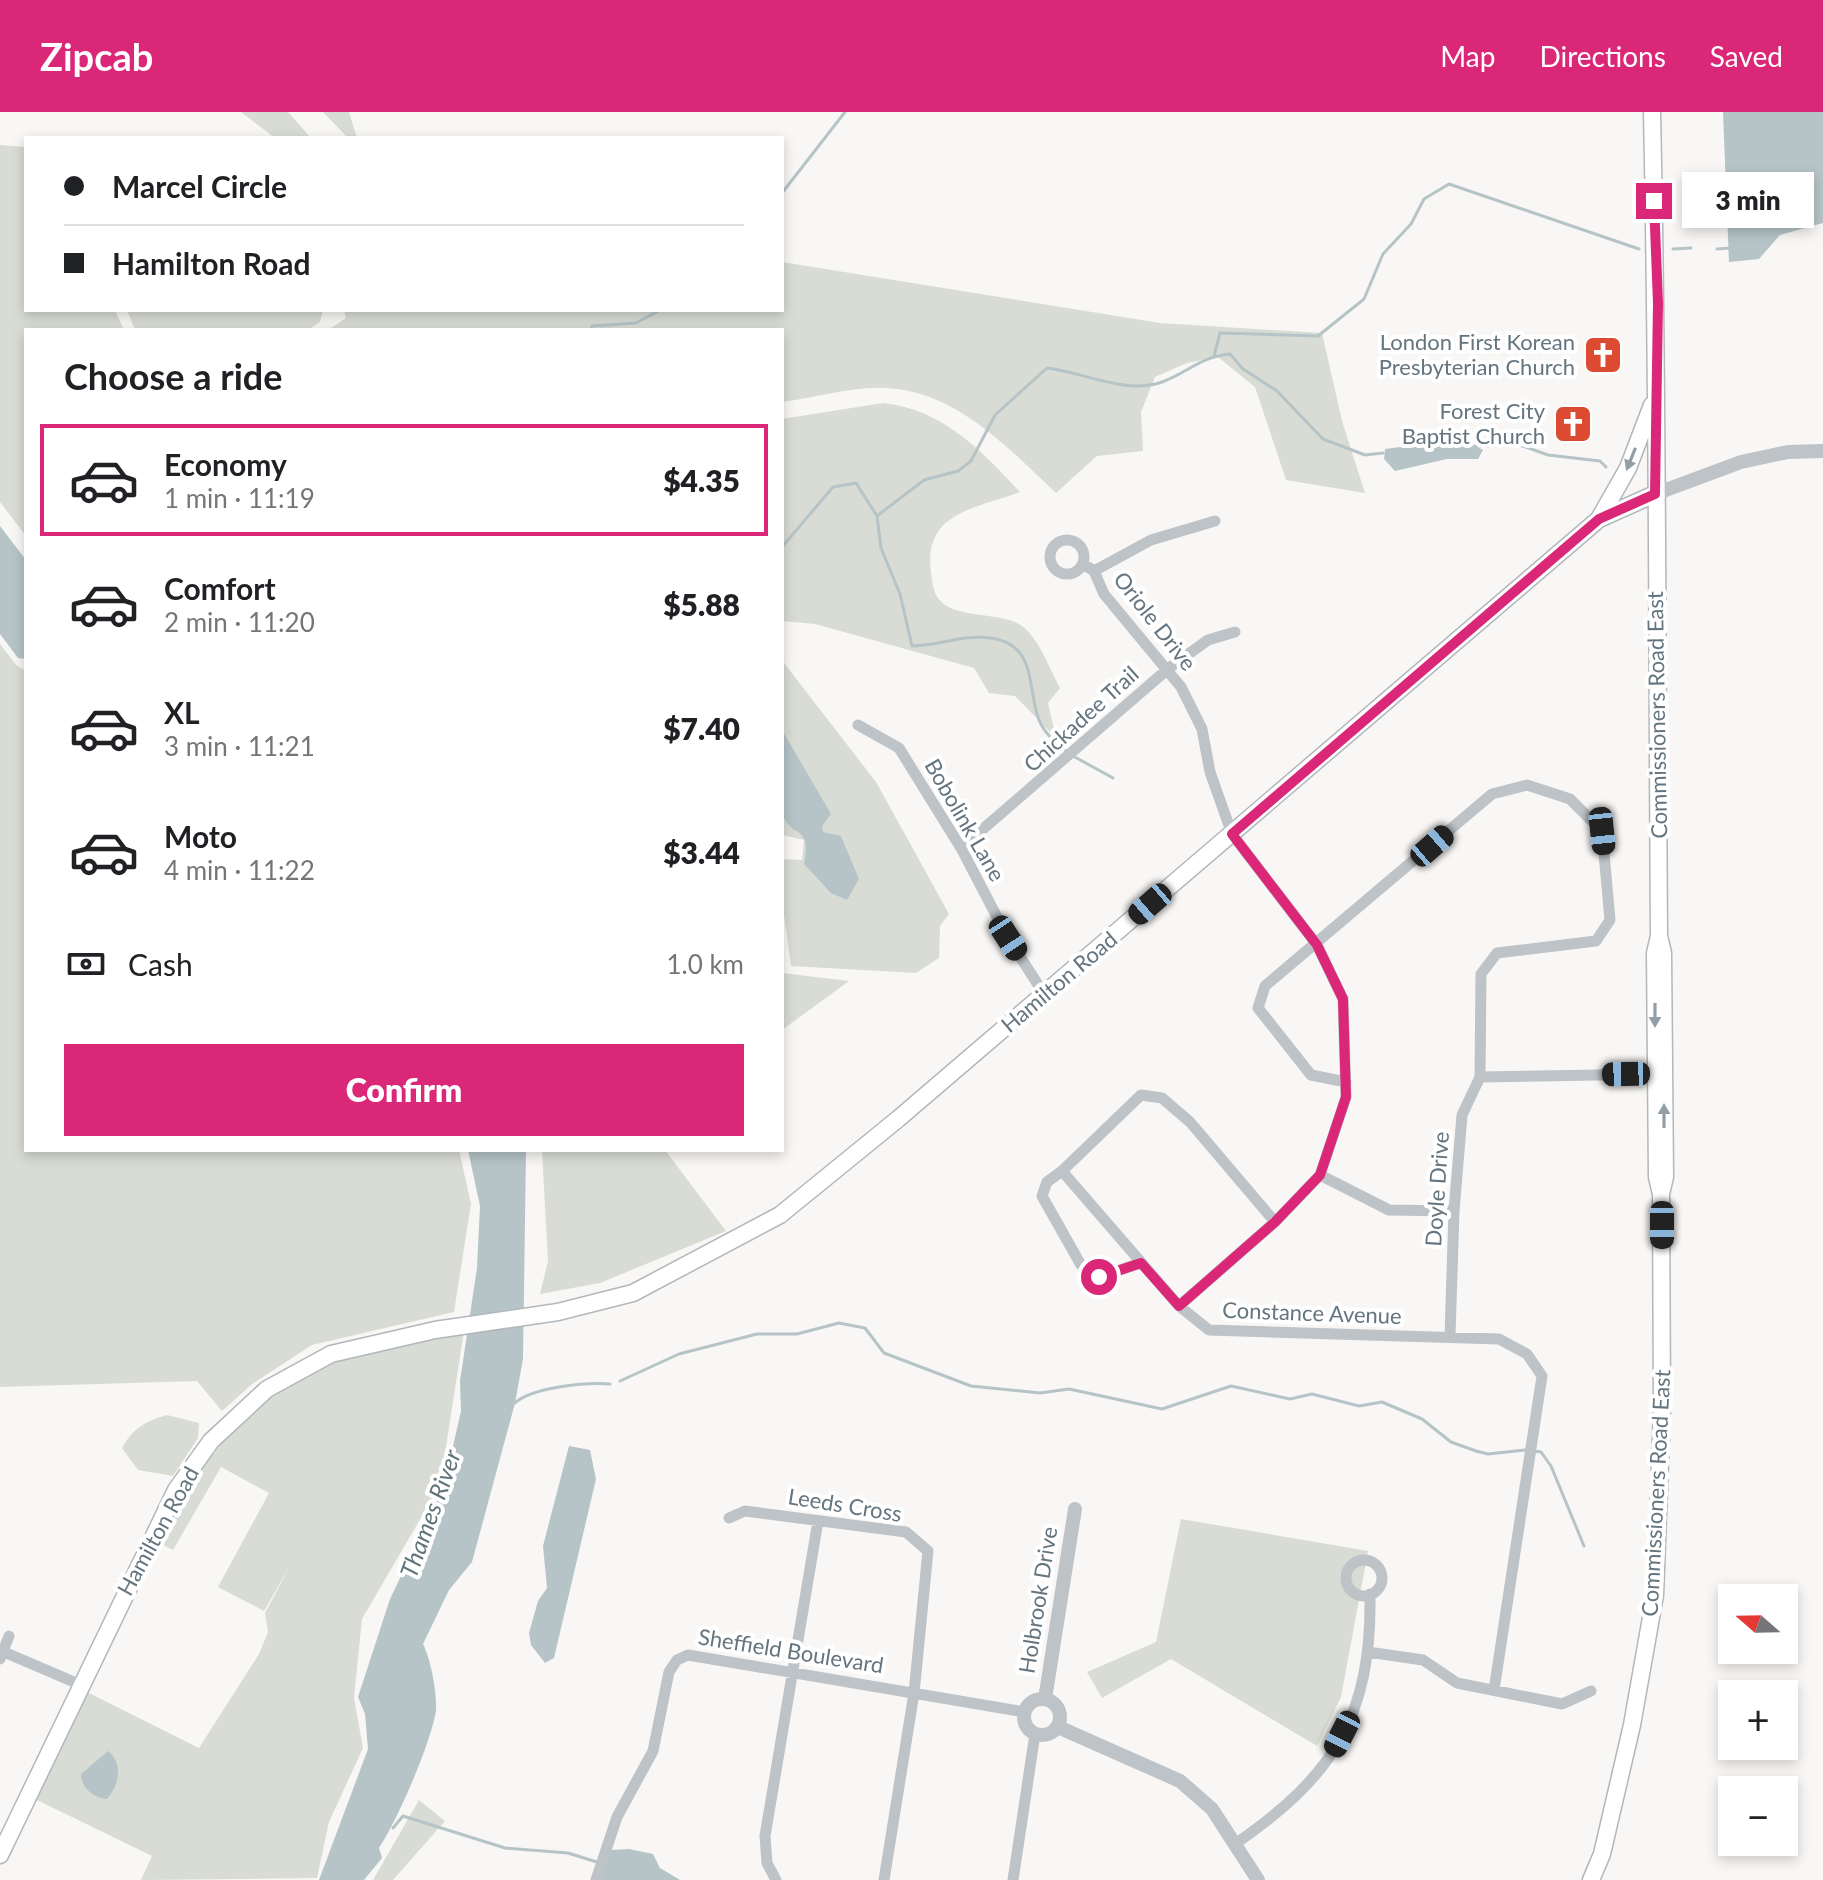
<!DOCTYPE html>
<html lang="en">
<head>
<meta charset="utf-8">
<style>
	:root { --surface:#fff; --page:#f6f6f6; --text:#202124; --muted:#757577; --line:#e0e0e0; --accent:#db2777 }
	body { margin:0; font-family:Lato,sans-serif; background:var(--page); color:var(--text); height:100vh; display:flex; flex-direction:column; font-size:30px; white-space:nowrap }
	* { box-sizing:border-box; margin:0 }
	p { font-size:26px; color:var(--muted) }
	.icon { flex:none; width:44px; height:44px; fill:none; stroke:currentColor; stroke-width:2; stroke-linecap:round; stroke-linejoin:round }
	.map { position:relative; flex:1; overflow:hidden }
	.sheet { position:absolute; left:24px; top:216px; width:760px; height:824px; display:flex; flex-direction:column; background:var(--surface); border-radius:0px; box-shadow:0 4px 12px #0003 }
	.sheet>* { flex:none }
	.guide { position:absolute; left:24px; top:24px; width:760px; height:176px; border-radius:0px; box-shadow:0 4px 12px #0003; display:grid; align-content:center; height:176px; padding:0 40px; background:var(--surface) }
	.needle { width:52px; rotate:290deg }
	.controls { position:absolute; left:1718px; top:1472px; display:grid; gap:16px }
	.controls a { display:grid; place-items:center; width:80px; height:80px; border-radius:0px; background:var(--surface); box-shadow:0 4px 12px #0003; font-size:40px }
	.end { position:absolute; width:36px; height:36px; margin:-18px; border:10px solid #db2777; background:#fff; box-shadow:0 0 0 4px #fff }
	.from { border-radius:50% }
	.bubble { position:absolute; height:56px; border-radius:0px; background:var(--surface); box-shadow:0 4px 12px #0003; font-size:26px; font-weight:800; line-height:56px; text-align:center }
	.car { position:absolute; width:24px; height:48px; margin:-24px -12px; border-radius:10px; box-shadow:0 0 6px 2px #0007; background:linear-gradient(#222 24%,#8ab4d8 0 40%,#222 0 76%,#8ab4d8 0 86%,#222 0) }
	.guide b { display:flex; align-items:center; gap:28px; height:76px; font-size:30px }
	.guide b+b { border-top:2px solid var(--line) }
	.guide i { width:20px; height:20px; background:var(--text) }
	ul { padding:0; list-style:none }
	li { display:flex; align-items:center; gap:24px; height:112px; margin:0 16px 12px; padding:0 24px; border:4px solid transparent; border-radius:0px }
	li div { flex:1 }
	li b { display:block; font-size:30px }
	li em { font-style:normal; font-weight:800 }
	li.selected { border-color:var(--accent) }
	li>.icon { width:72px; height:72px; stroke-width:1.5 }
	h2 { padding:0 40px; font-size:36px; line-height:96px }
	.pay { display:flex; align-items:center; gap:20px; height:88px; padding:0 40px; font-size:30px }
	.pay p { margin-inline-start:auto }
	.primary-button { display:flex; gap:16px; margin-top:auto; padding:16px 40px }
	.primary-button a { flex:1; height:92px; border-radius:0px; background:var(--accent); color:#fff; font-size:32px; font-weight:800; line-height:92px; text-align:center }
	header { display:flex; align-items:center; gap:48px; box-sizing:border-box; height:112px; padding:0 40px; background:var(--accent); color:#fff }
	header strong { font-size:38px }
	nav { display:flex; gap:44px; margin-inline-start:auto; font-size:28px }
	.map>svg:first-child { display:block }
	.green { fill:#d8dcd4 }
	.water { fill:#b6c4c7 }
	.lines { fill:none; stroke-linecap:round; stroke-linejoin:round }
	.stream { stroke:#b6c4c7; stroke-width:3 }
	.secondary-casing { stroke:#b1b7bb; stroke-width:19 }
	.minor { stroke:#bec3c7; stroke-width:11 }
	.tertiary { stroke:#bec3c7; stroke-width:14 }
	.secondary { stroke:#fff; stroke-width:16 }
	.oneway { fill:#929ea5 }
	.route { stroke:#db2777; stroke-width:10 }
	.labels { text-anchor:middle; stroke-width:8; stroke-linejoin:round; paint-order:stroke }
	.poi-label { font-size:22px; fill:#64757f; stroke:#fff; text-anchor:end }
	.street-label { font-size:22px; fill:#64757f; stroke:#fff }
	.water-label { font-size:24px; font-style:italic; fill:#5e7479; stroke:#fff }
</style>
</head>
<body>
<header>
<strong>Zipcab</strong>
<nav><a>Map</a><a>Directions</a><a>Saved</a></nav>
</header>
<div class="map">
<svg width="1823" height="1768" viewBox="0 0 1823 1768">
	<rect width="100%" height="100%" fill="#f8f7f5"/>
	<!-- green -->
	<path class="green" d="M241,0h47l23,26h-36z
		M323,0h26l8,26h-9z
		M0,33l26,2v163h89l9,20h-98v206l-26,-34z
		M782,150l378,61 162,10 20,88 23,72 -79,-13 -31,-93 -37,-30 -31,6 -32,14 -14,35 2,39 -46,5 -41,37c-48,-45 -100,-102 -170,-105 -33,-2 -71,10 -104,14v-72h-454l18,-12 -2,-8h438z
		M127,198h196l-3,12 -12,8h-173z
		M883,291c59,6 98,47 137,89 -45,17 -97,20 -89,80 1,12 3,26 14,33 20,13 60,8 77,21 18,14 27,42 38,62l-12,15 8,35 -41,-42 -26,-3 -15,-25 -159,-44 -33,-3v-202z
		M0,532l17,22 9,5v479h433l12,54 -17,108 -142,33 -60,39 -30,27 -25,-30 -197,6z
		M784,551l92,119 73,132 -9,12 -1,32 -23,15 -125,-7 -9,-66v-41l20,1 2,-20 -22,-5z
		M782,861l67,8 -67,49z
		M542,1038h123l61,81 -126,52 -60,11 8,-33z
		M464,1219l-24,154 -78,134 -8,79 9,50 -34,74 -12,56 -176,2 11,-24 -117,-57 52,-107 112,56 60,-94 9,-22 -3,-19 26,-49 -27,47 -46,-24 51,-94 -48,-26 -48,83 -16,-8c40,-75 93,-149 176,-181 38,-15 90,-20 131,-30z
		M167,1303l32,8 -1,15 -25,38 -35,-6 -16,-22c11,-20 24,-27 45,-33z
		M1181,1407l187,32 -27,146 -24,49 -146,-87 -69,39 -15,-26 69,-30z
		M419,1688l26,21 -52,59h-20z"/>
	<!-- water -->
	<path class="water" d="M1723,0h100v111l-43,12 -21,24 -30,3z
		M1446,329h20l17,9 -5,9h-31l-52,12 -11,-12 1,-10z
		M0,414l26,34v99l-8,-1 -18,-24z
		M782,618l49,84 -9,12 1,6 18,4 18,43 -12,21 -16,-7 -27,-29c8,-43 -14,-23 -22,-52 -5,-20 0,-60 0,-82z
		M468,1038h58l-3,209 -8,44 -43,159 -23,28 -26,54c8,16 14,48 13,66 -4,31 -39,111 -57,138l3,10 -18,22h-45l49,-131 -3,-35 -7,-17 32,-98 54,-113 17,-75 -1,-30 17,-113 3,-62z
		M569,1334l21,4 6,29 -42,179 -9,5 -14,-18 -2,-12 9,-32 9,-13 -4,-42z
		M108,1639c15,12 12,33 -1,48 -13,-1 -26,-11 -26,-25z
		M629,1737l24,5 7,14 20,12h-78l-4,-4 12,-26z"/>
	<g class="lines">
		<!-- stream -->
		<path class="stream" d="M782,81l63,-81
			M1673,137l18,-1
			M1717,137l13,-1
			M591,218l1,-4 44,-3 24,-13
			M1214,244l6,-23 98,3 46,-37 19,-45 28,-30 13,-25 25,-15 190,65
			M1475,334h48l25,9 52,6 6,6
			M877,404l47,-36 34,-9 13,-10 24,-46 52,-47c35,4 80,27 115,14 27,-10 38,-25 68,-28l13,15 34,22 46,48 42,16 18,-2
			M782,435l51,-60 23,-4 21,33 4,32 19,46 12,52c27,0 51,-12 79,-8 43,6 37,44 46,76 5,18 17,27 30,38
			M1073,644l40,22
			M620,1269l59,-27 78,-20h40l42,-11 26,5 19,25 87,33 69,7 29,-4 93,20 69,-23 59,13 22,-5 47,12 23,-4 40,17 29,23 25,9 12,3 37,-4
			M515,1291c17,-16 73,-21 95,-19
			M1533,1339l8,1 10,14 33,80
			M393,1716l10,-12 102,32 63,5 32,10"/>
		<!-- secondary casing -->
		<g class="secondary-casing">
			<path id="secondary" d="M1652,0c6,275 5,549 7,824
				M1599,407l29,-51 24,-63
				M0,1743l176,-365 35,-49 56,-52 64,-35 104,-24 123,-18 75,-19 147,-78 118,-96 701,-600 56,-25
				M1591,1768l11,-26 30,-129 23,-130 7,-186 -1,-215 4,-17 -2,-224 -4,-17 -4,17 2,224 4,17"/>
		</g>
		<!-- minor -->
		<path class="minor" d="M1050 445a17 17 0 1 1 34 0a17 17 0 1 1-34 0Z
			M1083,452l11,7 10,23 77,93 21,42 8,43 22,62 85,111 26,54 3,98 -26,78 -45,47 -96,84
			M1094,459l57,-31 64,-19
			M858,613l41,23 62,100 47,90 36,56
			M961,736l208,-180 39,-28 27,-8
			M1480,965l176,-3
			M1346,970l-35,-7 -53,-67 7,-22 227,-192 35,-9 43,14 32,32 8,89 -14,21 -99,12 -16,21 -1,103 -18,38 -8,96 -4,125
			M1062,1059l-15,11 -5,14 39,69 18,12 42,-14
			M1320,1063l69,35 65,1
			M1275,1110l-85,-100 -28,-24 -21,-3 -79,76 117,135 30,24 290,9 28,15 15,22 -48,314
			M729,1406l16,-7 161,21 22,19 -14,142 -30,187
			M1346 1466a18 18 0 1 1 36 0a18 18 0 1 1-36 0Z
			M4,1540l77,33
			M1368,1540l55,8 34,23 105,21 29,-13
			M0,1547l9,-23
			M1235,1732c99,-68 137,-128 135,-250
			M596,1768l21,-63 36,-66 16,-79 8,-12 11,-5 337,57
			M776,1768l-9,-17 -2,-27 53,-315
			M1013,1768l22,-146"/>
		<!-- tertiary -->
		<path class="tertiary" d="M1655,382l86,-32 47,-10 35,-1
			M1024 1605a18 18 0 1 1 36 0a18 18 0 1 1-36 0Z
			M1045,1587l30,-190
			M1058,1615l122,54 32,28 46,71"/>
		<!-- secondary -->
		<use href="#secondary" class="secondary"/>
	</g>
	<!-- one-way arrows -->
	<defs><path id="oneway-solid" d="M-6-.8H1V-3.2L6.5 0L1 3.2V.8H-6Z" transform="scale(2)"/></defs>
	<g class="oneway">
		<use href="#oneway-solid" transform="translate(1631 347) rotate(112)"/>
		<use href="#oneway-solid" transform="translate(1655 903) rotate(90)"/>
		<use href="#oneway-solid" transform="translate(1664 1004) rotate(-90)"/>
	</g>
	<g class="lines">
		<!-- route -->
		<path class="route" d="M1099,1165l42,-14 38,43 96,-84 45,-47 26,-78 -3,-98 -26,-54 -85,-111 367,-315 56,-25 3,-191 -4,-102"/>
	</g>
	<!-- icons -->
	<defs>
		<g id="church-square" transform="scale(2)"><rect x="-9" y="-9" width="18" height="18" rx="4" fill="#dc4b31" stroke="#fff"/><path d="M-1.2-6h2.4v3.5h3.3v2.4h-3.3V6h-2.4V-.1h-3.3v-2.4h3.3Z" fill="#fff"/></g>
	</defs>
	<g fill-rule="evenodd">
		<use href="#church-square" x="1603" y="243"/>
		<use href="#church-square" x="1573" y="312"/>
	</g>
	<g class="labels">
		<!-- poi labels -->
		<g class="poi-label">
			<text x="1575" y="238">London First Korean<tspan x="1575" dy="25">Presbyterian Church</tspan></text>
			<text x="1545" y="307">Forest City<tspan x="1545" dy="25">Baptist Church</tspan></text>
		</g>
		<!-- street labels -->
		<g class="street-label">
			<text transform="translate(1155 509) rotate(52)" y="8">Oriole Drive</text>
			<text transform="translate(1657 603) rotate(-91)" y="8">Commissioners Road East</text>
			<text transform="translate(1081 607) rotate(-42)" y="8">Chickadee Trail</text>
			<text transform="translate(965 708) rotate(60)" y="8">Bobolink Lane</text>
			<text transform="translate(1059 870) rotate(-40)" y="8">Hamilton Road</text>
			<text transform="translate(1437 1077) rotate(-86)" y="8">Doyle Drive</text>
			<text transform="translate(1312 1201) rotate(2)" y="8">Constance Avenue</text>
			<text transform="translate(1656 1381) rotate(-87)" y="8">Commissioners Road East</text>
			<text transform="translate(845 1393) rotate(9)" y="8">Leeds Cross</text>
			<text transform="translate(158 1419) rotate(-61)" y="8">Hamilton Road</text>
			<text transform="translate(1038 1488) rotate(-81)" y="8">Holbrook Drive</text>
			<text transform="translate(791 1539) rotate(9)" y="8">Sheffield Boulevard</text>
		</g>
		<!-- water labels -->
		<g class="water-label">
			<text transform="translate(431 1402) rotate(-70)" y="8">Thames River</text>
		</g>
	</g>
</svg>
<div class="controls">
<a><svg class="needle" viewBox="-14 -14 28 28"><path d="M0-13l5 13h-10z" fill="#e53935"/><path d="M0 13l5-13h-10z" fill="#757577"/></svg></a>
<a>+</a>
<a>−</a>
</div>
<i class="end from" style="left:1099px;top:1165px"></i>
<i class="end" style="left:1654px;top:89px"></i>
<div class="bubble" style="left:1682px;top:60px;width:132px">3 min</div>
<i class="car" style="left:1602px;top:719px;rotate:174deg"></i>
<i class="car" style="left:1432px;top:734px;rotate:49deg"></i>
<i class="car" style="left:1150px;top:792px;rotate:229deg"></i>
<i class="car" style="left:1008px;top:826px;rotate:147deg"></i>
<i class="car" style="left:1626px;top:962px;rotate:269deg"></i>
<i class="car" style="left:1662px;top:1113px;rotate:180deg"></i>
<i class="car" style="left:1342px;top:1622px;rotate:207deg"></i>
<div class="guide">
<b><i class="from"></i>Marcel Circle</b>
<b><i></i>Hamilton Road</b>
</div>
<section class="sheet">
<h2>Choose a ride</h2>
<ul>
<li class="selected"><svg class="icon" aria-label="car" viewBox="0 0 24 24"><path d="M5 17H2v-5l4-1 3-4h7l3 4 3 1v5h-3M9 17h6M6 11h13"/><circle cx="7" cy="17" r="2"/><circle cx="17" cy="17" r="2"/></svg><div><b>Economy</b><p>1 min · 11:19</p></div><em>$4.35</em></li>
<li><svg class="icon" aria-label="car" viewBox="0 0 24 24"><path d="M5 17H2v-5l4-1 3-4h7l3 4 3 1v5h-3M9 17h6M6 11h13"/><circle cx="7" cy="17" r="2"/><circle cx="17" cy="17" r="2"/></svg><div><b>Comfort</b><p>2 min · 11:20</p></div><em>$5.88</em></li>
<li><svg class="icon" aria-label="car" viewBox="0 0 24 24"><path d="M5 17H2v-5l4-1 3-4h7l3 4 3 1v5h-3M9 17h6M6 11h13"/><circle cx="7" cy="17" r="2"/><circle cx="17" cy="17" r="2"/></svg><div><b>XL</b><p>3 min · 11:21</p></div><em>$7.40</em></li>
<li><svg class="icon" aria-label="car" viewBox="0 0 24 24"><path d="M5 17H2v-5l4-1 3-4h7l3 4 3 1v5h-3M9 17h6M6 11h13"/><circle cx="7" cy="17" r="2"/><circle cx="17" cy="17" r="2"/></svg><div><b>Moto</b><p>4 min · 11:22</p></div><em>$3.44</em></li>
</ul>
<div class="pay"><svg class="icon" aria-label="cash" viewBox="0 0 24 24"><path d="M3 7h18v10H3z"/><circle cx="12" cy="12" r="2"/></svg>Cash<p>1.0 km</p></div>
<div class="primary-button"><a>Confirm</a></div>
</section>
</div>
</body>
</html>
